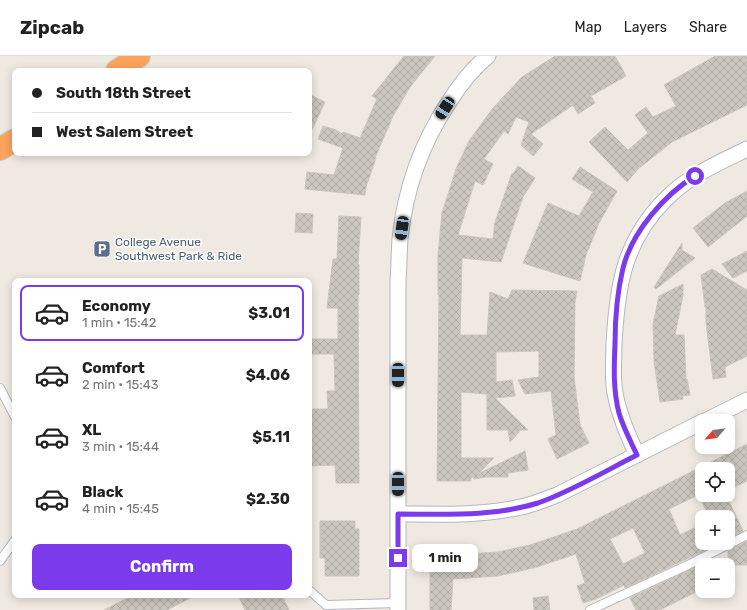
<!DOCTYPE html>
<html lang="en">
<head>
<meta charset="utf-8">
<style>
	:root { --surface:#fff; --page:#f6f6f6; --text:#222; --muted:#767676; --line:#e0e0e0; --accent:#7c3aed }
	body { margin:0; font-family:Rubik,sans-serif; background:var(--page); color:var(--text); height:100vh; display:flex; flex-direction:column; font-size:15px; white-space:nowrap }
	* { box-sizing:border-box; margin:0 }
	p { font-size:13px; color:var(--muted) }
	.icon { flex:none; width:22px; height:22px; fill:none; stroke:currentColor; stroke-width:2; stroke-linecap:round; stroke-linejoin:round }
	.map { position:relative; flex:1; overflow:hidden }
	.drawer { position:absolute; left:12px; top:222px; width:300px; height:320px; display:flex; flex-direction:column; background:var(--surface); border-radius:8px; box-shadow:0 2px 10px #0003 }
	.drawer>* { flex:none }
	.guide { position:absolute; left:12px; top:12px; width:300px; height:88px; border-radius:8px; box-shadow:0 2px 10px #0003; display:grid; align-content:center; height:88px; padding:0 20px; background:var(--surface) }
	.needle { width:26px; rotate:242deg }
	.controls { position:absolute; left:695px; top:358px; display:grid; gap:8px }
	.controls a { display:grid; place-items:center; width:40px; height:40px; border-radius:8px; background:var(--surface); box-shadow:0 2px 10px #0003; font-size:20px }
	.end { position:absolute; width:18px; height:18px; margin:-9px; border:5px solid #7c3aed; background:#fff; box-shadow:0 0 0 2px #fff }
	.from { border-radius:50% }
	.bubble { position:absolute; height:28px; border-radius:8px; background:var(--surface); box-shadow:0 2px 10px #0003; font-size:13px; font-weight:700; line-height:28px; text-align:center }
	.car { position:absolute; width:12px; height:24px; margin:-12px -6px; border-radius:5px; box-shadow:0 0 3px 1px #0007; background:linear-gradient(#222 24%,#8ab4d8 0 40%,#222 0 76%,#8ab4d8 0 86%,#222 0) }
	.guide b { display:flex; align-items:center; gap:14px; height:38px; font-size:15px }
	.guide b+b { border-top:1px solid var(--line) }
	.guide i { width:10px; height:10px; background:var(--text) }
	ul { padding:7px 0 0; list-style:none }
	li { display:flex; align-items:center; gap:12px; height:56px; margin:0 8px 6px; padding:0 12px; border:2px solid transparent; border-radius:8px }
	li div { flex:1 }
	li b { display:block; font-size:15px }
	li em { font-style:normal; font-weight:700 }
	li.current { border-color:var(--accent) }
	li>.icon { width:36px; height:36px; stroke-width:1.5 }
	.primary-button { display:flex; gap:8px; margin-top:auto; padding:8px 20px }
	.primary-button a { flex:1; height:46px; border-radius:8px; background:var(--accent); color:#fff; font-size:16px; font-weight:700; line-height:46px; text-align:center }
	header { display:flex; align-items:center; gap:24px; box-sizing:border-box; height:56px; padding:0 20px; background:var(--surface); border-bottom:1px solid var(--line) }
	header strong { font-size:19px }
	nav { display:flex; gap:22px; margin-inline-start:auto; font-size:14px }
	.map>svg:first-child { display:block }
	.building { fill:url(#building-cross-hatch); stroke:#cbc5ba; fill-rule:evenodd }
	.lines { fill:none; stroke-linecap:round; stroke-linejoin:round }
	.service-casing { stroke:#b4b7c1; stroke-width:10 }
	.minor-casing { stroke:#b4b7c1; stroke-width:17 }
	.motorway-casing { stroke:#c9c9c9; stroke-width:24 }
	.service { stroke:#fff; stroke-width:8 }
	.minor { stroke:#fff; stroke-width:15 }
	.motorway { stroke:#ffa35c; stroke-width:22 }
	.route { stroke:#7c3aed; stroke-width:5 }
	.labels { text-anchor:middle; stroke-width:3; stroke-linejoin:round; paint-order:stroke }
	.service-label { font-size:12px; fill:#4e5e75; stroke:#fff; text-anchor:start }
</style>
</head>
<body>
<header>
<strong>Zipcab</strong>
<nav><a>Map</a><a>Layers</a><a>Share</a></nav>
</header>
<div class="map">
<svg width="747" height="554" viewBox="0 0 747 554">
	<defs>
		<pattern id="building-cross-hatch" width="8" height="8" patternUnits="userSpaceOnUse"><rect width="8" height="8" fill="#cbc7bf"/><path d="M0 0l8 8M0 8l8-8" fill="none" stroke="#afaba4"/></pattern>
	</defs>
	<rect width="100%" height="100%" fill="#efe9e1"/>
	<!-- building -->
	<path class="building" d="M404,0h31l-25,31 -17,29 -18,42h1l-10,29 -1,8 -60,-6 2,-17 27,3 9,-27 -25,-9 5,-13 13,4 6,4 1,-2 17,6 17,-39 -5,-3z
		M555,0h60l11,20 -35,20 4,7 -17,11 -5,-9 -42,29 12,10 -10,12 -12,-11 8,-23 -13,-5 -8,17 -4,-3 -20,28 9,5 -10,21 -8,-4 -17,54 35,4 2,-17 17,-49 1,1 5,-8 17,12 -12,19 -22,65 -39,-4 -2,77h27l3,-43 18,7 4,-9 65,1 -2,10 -1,76 6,48 9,18 -32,16 -9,-20 8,-4 -5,-44 -26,3 -7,-14 21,-3v-26l-43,1v30l16,-2 3,16 -20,2 33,32h-7l-11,12 -2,-12h-21v-36l-26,-2v66h33l-16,16 47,-23 3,19 -20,3v4h-22l-12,2v-2h-3v4h-34l2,-186h-1v-40l4,-42 14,-44 13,-28 24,-33 29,-31z
		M715,0h32v49l-75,37 -34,27 -11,13 -38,-40 16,-15 23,23 20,-17 -13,-18 11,-8 7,10 23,-11 -12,-21z
		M309,38l16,8 -16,34z
		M580,111l37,24 -18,32 -13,32 -6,26 -57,-18 25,-60 31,13 14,-24 -21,-13z
		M747,135v25l-39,31 -15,-19 32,-25z
		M296,157l17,1 -1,19 -17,-1z
		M339,160l22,1 -3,47h1v31h-1l1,188h-23l-1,-18 -26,1v-57h19l-1,-18h8l-1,-37h-25v-15h29v-31h-11l6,-49h4z
		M682,187v7l13,8 -39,31 -2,-2z
		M747,195v20l-14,7 -11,-14z
		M712,213l35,21v66l-22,11 1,10 -13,2 -7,-57v-14l-1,-1 -4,-32z
		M683,228v11l-8,40h9l2,45 1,-1 3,16 -8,1 1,3 -23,3 -6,-41 -1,-37 6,-28z
		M747,388v37l-19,9v-21h-26v24l-33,16 11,26 22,-11v19h5l3,5 -85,40 -1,-3 -28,14 -13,4 -6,-17 8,-3 -9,-29 -39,13 -39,9 -45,3 -2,31h-21v-58l23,1v2l45,-3 32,-7 47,-16zM633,472l12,25 -22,11 -13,-25z
		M699,439h27l17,36 -15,7v-21h-19z
		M320,465h35v8h4v47h-34v-18h-5z
		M747,485v24h-19v-14z
		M715,502l3,7h-16v24l-42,21h-24l-6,-12z
		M133,539h63l-29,15h-63z
		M238,539h44l7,15h-44z
		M548,540l2,14h-16l-1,-12z"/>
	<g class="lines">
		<!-- service casing -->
		<g class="service-casing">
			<path id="service" d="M0,332l15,29
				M0,505l15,-21
				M309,534l17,15 72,-2
				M590,554l98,-45 59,-30"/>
		</g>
		<!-- minor casing -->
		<g class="minor-casing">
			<path id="minor" d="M705,365l42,-21
				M637,399c-9,-20 -18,-40 -22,-62 -3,-16 -1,-33 -1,-49 3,-56 9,-102 51,-144 23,-24 53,-37 82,-51
				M398,458c39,0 79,2 118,-6 14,-2 27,-8 41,-13l145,-73
				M398,554v-328c1,-14 1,-29 2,-43 5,-49 21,-95 49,-137 10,-16 23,-33 39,-46"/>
		</g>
		<!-- motorway casing -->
		<g class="motorway-casing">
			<path id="motorway" d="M117,15l22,-15
				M0,93l15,-9"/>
		</g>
		<!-- service -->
		<use href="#service" class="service"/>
		<!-- minor -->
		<use href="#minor" class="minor"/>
		<!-- motorway -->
		<use href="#motorway" class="motorway"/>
	</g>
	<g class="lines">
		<!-- route -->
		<path class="route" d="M398,502v-44c46,0 95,3 140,-11 34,-12 67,-32 99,-48 -6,-13 -14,-28 -18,-42 -6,-23 -5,-46 -4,-69 0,-26 2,-51 8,-76 9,-36 41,-73 72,-92"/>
	</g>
	<!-- icons -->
	<defs>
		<g id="parking-square" transform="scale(0.9)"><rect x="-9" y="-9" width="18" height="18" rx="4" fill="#5c6f8a" stroke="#fff"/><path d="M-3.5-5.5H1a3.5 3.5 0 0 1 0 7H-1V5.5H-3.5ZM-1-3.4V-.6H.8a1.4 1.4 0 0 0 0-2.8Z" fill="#fff"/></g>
	</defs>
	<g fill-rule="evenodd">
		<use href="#parking-square" x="102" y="193"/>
	</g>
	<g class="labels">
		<!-- service labels -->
		<g class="service-label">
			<text x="115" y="190">College Avenue<tspan x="115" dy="14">Southwest Park &amp; Ride</tspan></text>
		</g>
	</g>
</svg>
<div class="controls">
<a><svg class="needle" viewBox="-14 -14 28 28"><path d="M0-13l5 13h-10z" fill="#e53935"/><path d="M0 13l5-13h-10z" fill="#767676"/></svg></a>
<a><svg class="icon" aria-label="locate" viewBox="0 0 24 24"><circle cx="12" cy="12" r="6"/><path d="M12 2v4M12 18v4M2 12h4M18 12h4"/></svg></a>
<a>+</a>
<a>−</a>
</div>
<i class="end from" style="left:695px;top:120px"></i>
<i class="end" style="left:398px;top:502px"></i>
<div class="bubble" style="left:412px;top:488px;width:66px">1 min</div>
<i class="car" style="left:445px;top:52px;rotate:213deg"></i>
<i class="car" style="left:402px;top:172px;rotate:188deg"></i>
<i class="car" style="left:398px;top:319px;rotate:180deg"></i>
<i class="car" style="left:398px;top:428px;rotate:180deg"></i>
<div class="guide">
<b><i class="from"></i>South 18th Street</b>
<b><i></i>West Salem Street</b>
</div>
<section class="drawer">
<ul>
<li class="current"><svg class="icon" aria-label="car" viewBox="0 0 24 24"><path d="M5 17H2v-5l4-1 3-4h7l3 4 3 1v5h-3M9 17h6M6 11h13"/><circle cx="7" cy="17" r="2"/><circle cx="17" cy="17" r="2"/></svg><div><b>Economy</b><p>1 min · 15:42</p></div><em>$3.01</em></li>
<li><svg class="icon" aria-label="car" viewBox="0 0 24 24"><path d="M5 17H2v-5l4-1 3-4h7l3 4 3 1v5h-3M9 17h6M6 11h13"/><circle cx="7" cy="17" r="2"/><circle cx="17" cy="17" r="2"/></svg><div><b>Comfort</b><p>2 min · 15:43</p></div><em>$4.06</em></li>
<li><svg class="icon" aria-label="car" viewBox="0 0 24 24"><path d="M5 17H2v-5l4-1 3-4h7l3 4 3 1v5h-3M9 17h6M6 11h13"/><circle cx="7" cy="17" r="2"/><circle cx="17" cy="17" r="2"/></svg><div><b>XL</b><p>3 min · 15:44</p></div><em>$5.11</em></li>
<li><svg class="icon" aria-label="car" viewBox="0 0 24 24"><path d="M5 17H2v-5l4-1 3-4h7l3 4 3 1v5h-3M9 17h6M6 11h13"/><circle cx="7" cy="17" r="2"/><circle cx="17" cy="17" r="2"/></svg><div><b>Black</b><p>4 min · 15:45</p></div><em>$2.30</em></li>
</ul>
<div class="primary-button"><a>Confirm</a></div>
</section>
</div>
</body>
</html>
